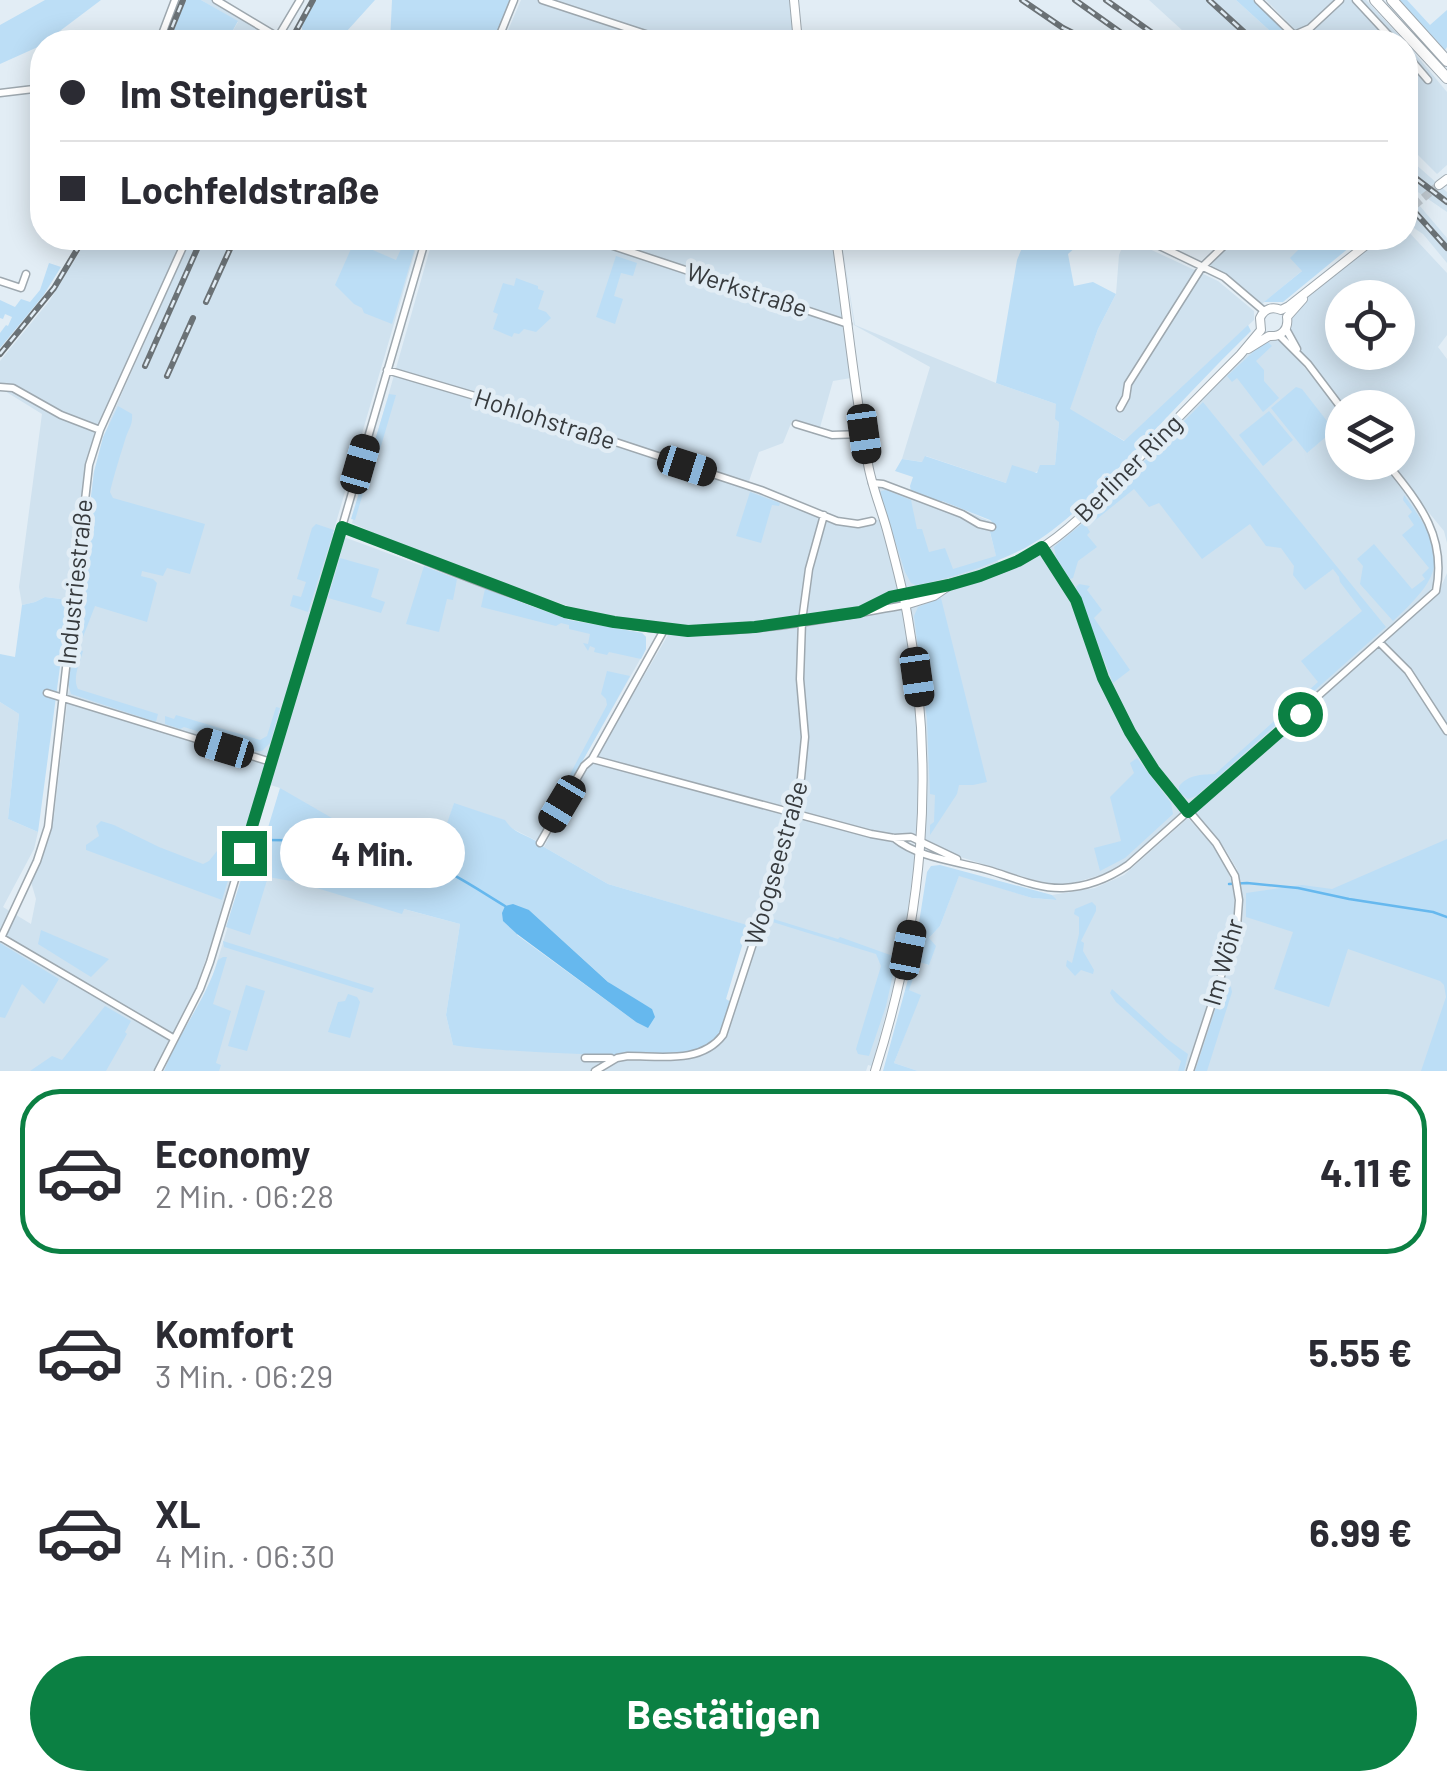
<!DOCTYPE html>
<html lang="de">
<head>
<meta charset="utf-8">
<style>
	:root { --surface:#fff; --page:#f7f7f7; --text:#2b2b33; --muted:#7c7c81; --line:#e1e1e2; --accent:#0b8043 }
	body { margin:0; font-family:Barlow,sans-serif; background:var(--page); color:var(--text); height:100vh; display:flex; flex-direction:column; font-size:38px; white-space:nowrap }
	* { box-sizing:border-box; margin:0 }
	p { font-size:32px; color:var(--muted) }
	.icon { flex:none; width:55px; height:55px; fill:none; stroke:currentColor; stroke-width:2; stroke-linecap:round; stroke-linejoin:round }
	.map { position:relative; height:1071px; overflow:hidden }
	.side { display:flex; flex-direction:column; background:var(--surface); flex:1 }
	.side>* { flex:none }
	.banner { position:absolute; left:30px; top:30px; width:1388px; height:220px; border-radius:40px; box-shadow:0 5px 25px #0003; display:grid; align-content:center; height:220px; padding:0 30px; background:var(--surface) }
	.controls { position:absolute; left:1325px; top:280px; display:grid; gap:20px }
	.controls a { display:grid; place-items:center; width:90px; height:90px; border-radius:50%; background:var(--surface); box-shadow:0 5px 25px #0003; font-size:50px }
	.end { position:absolute; width:45px; height:45px; margin:-22px; border:12px solid #0b8043; background:#fff; box-shadow:0 0 0 5px #fff }
	.from { border-radius:50% }
	.bubble { position:absolute; height:70px; border-radius:35px; background:var(--surface); box-shadow:0 5px 25px #0003; font-size:32px; font-weight:700; line-height:70px; text-align:center }
	.car { position:absolute; width:30px; height:60px; margin:-30px -15px; border-radius:12px; box-shadow:0 0 8px 2px #0007; background:linear-gradient(#222 24%,#8ab4d8 0 40%,#222 0 76%,#8ab4d8 0 86%,#222 0) }
	.banner b { display:flex; align-items:center; gap:35px; height:95px; font-size:38px }
	.banner b+b { border-top:2px solid var(--line) }
	.banner i { width:25px; height:25px; background:var(--text) }
	ul { padding:18px 0 0; list-style:none }
	li { display:flex; align-items:center; gap:30px; height:165px; margin:0 20px 15px; padding:0 10px; border:5px solid transparent; border-radius:40px }
	li div { flex:1 }
	li b { display:block; font-size:38px }
	li em { font-style:normal; font-weight:700 }
	li.on { border-color:var(--accent) }
	li>.icon { width:90px; height:90px; stroke-width:1.5 }
	.cta { display:flex; gap:20px; margin-top:auto; padding:20px 30px }
	.cta a { flex:1; height:115px; border-radius:60px; background:var(--accent); color:#fff; font-size:40px; font-weight:700; line-height:115px; text-align:center }
	.map>svg:first-child { display:block }
	.built { fill:#d0e2ef; fill-rule:evenodd }
	.green { fill:#bcdef6; fill-rule:evenodd }
	.water { fill:#66b8ee }
	.lines { fill:none; stroke-linecap:round; stroke-linejoin:round }
	.stream { stroke:#66b8ee; stroke-width:2.5 }
	.tertiary-tunnel { stroke:#c0c9d0; stroke-width:8; stroke-dasharray:8 4; stroke-linecap:butt }
	.minor-casing { stroke:#9ea8af; stroke-width:9 }
	.tertiary-casing { stroke:#9ea8af; stroke-width:10 }
	.primary-casing { stroke:#9ea8af; stroke-width:12 }
	.minor { stroke:#fff; stroke-width:6 }
	.tertiary { stroke:#fff; stroke-width:8 }
	.primary { stroke:#fff; stroke-width:10 }
	.rail-casing { stroke:#6b7276; stroke-width:6 }
	.rail { stroke:#e2edf5; stroke-width:2.5; stroke-dasharray:8; stroke-linecap:butt }
	.route { stroke:#0b8043; stroke-width:12 }
	.labels { text-anchor:middle; stroke-width:9; stroke-linejoin:round; paint-order:stroke }
	.street-label { font-size:25px; fill:#363a3d; stroke:#e2edf5 }
</style>
</head>
<body>
<div class="map">
<svg width="1447" height="1071" viewBox="0 0 1447 1071">
	<rect width="100%" height="100%" fill="#e2edf5"/>
	<!-- built -->
	<path class="built" d="M201,0h13l62,37 -3,5h-96l4,-11 14,6 3,-6 30,8 10,-17z
		M521,0h269l4,42h-291z
		M1149,0h87l46,42h-87z
		M1266,0h100l41,44 40,48v73l-10,9 -32,-32v-100h-98z
		M1405,155l42,37v20l-35,-24 -4,4 39,46v25l-24,-29 -18,-12z
		M1405,228l42,45v62l-9,12 9,12v184l-3,-12 -56,-68 10,-1v-54l-55,-1 -43,-52 -13,-32 -1,-6 28,-27 63,-52h28zM1342,298h56v54h-56z
		M88,238h97l-98,226 -16,150h-4l-6,-15 -16,-2 -10,5 -13,3 -3,-18 23,-173 -42,-26v-27l50,-61z
		M191,238h228l-86,295 236,87 73,13 4,4v12l-109,192 -28,-14 -5,-7 -50,-16 -17,51 -41,-11 -51,-6 -65,-50 -19,-6 -38,126 -28,83 -22,47 -18,33h-155v-369l19,12 -11,105 30,13 -4,17 -31,58 28,17 5,-25 -5,-17 15,-36 8,-30 40,-344 16,-52z
		M433,238h399l19,140 -18,3 -14,50 -27,-10 -9,22 -24,9 -12,35 89,35 30,2 14,-5 21,79 -101,20 -88,11 -38,-1 -59,-10 -47,-12 -143,-50 -73,-33z
		M841,238l14,87 141,58 60,21 3,18 -4,43 -49,18 -80,-27 -3,6 -21,-3 28,-92 -76,-42z
		M1126,238l92,43 36,30v9l-129,121 -56,-31 29,-81 18,-35 3,-39z
		M1235,238h75l-19,20 12,12 -41,34 -57,-38z
		M1267,338h9l20,19 46,57v48l40,1 45,55 10,18 5,24 -5,21 -12,16 -298,265 -20,11 -37,11h-17l-19,-4 -112,-35 3,-75 -18,-168 95,-31 74,-47 164,-169z
		M871,481l69,22 1,-2 49,20 5,4 -5,8 9,33 -94,30z
		M1447,573v460l-16,38h-236l47,-148 1,-16 -6,-38 -12,-20 -33,-37 245,-216z
		M902,602l16,129 1,37 -3,75 -121,-33 8,-29 -1,-99 3,-57z
		M799,624l-1,61 5,72 -14,55 127,37 -14,104 -30,113 -4,-1 -2,6h-690l-3,-15 3,-12 34,-59 36,-118 214,57 -14,91 7,30 175,11 84,-9 19,-45 22,-75 -145,-43 -64,-37 41,-79 8,-5 75,-128h52z
		M1188,818l26,29 10,15 9,23 2,23 -5,29 -45,134h-267l-24,-8 26,-68 -12,-5 11,-29 9,4 1,-27 11,-12 19,-51 73,23 23,2 -3,-5 43,-7 29,-13z"/>
	<!-- green -->
	<path class="green" d="M45,0h56l-61,46 -40,18v-39z
		M186,0h15l37,21 -10,18 -29,-8 -4,6 -13,-6 -5,11h-8z
		M316,0h59l-38,42h-21l-13,-8 -2,-11z
		M392,0h119l-18,42h-103z
		M1236,0h17l44,42h-15z
		M1399,0h8l23,25 17,-15v37l-2,3z
		M406,238h12l-26,86 -28,-11 -2,-5 -8,-4 -19,-19 19,-43 42,18z
		M1026,238l39,6 3,-6h18l-18,16 6,32 19,-4 23,12 -18,35 -28,80 54,32 124,-116 3,6c-40,39 -78,80 -117,121 -33,34 -67,73 -109,96 -34,17 -72,30 -109,37l-5,-2 -6,-11 -25,-78 1,-3 5,-1 25,10 6,29h5l7,23 16,-4 8,21 43,-13 -6,-24 5,-7 -5,-5 -48,-19 -2,3 -29,-12 -1,-6 3,-9 -18,-6 7,-12 20,3 3,-6 81,27 6,-18 25,8 3,-8h15l4,-43 -4,-3 1,-15 -60,-21 21,-123z
		M1310,238h51l-78,64h-19l38,-31 -12,-13z
		M616,256l21,7 -4,13 -12,-3 -7,23 9,3 -8,25 -19,-7z
		M49,263l12,4 -18,29 -43,52v-15l6,-8 2,1 4,-9 -7,-3 -2,5 -3,-1v-18l15,7 6,-8 9,3 10,-12z
		M516,278l22,8v3l6,2 -6,18 8,3 5,6 -15,14 -12,-3 -5,5 -5,-1 -2,4 -19,-8 5,-15 -5,-2 10,-29 11,3z
		M1264,342h4l4,4 -16,15 8,9v11l15,17 -16,14 -26,-34 -5,4 -5,-6z
		M1296,387l6,2 32,41 -27,23 -36,-45z
		M389,394l7,1 -28,95h-4l-9,30 -4,-1z
		M1203,402l183,225 -190,169 -8,3 -9,-7v-6c11,-12 21,-11 36,-12l103,-92 -17,-21 61,-50 -22,-29 -1,-5 -6,-8 -28,21 -12,-15 1,-9 -13,-18 -15,-2 -16,-22 -48,35 -43,-56 -10,4 -15,-18 -47,38 3,5 -3,3 10,12 -19,14 -5,17 -3,1 -14,-22 -2,-10 29,-24z
		M118,406l14,8c1,12 -4,15 -7,26 -5,16 -11,35 -15,52l3,6 92,26 -15,50 -23,-6 -4,8 -21,-5 -1,5 12,3 4,4 -10,39 -52,-16 -14,36 -7,-4 20,-166 9,-35z
		M1269,411l24,29 -30,26 -24,-31z
		M750,492l30,11 -1,3 -7,-1 -11,38 -25,-7z
		M1404,495c43,58 43,77 -11,126l-33,-37 3,-18 -6,-7 17,-15 38,45 13,-10 -3,-4 7,-7 -27,-33 12,-10 -6,-9 4,-4 -9,-12z
		M316,524l18,6 -26,82 -18,-6 3,-11 8,2 5,-15 -9,-3 15,-51z
		M340,558l39,11 -8,28 14,5 -4,11 -53,-15z
		M424,566l33,13 -4,21 -6,-1 -8,33 -33,-8z
		M1079,584l11,2 -3,4 15,20 -8,8 36,52 -17,13 -37,-96z
		M485,589l84,31 73,13 4,4v12l-5,10 -32,-7 -2,3 -13,-3 1,-4 -5,-2 -2,5 -5,-8 5,1 2,-10 -21,-5v-4l-8,-2 -5,3 -75,-19z
		M45,597l16,2 6,15 -29,218 -30,-13 11,-105 -19,-12v-48l15,3 7,-52 13,-3z
		M941,598l46,184 -14,3h-14l-2,9 -27,41v-10l4,-3 1,-27 -5,-1 -3,-75 -13,-103 4,-9z
		M73,648l10,3c-3,12 -11,27 -5,38l80,25 -2,8 -85,-28 -3,-10z
		M607,671l23,5 -57,102h-5l39,-73 -1,-6 -5,-5z
		M276,707l4,1 -10,35 -8,8c-11,1 -22,-2 -30,-9l-48,-15 -4,2 -15,-5v-8l9,3 2,-4 84,25 7,-4z
		M1137,758l34,45 2,11 -48,44 -25,13 -6,-23 27,-7 -11,-44 24,-24 -4,-10z
		M280,788l64,37 1,13 51,6 40,11 18,-52 51,17c9,15 27,15 39,27l64,37 146,43 -3,10 -6,-1 -19,63 5,3c-6,14 -10,39 -23,48 -18,12 -225,1 -255,-5l-7,-30 14,-91 -56,-15 -2,5 -105,-32 -29,-5 -18,58 -24,-8 31,-98 10,2zM529,910l87,79 36,20 -16,13 -119,-87z
		M101,821l13,4 45,22 44,17 6,-3 8,-10 10,-1 9,4 -14,46 -136,-50v-5l13,-9 -3,-10z
		M1447,839v232h-26l25,-74 -2,-12 -4,-4 -92,-32 -19,58 -55,-18 19,-57 -47,-15v-24l56,-8 30,4z
		M940,865l112,30 5,5 -25,-2 -73,-22 -19,50 -11,12 7,8 -7,19 -10,-3 -10,28 12,5 -27,68 24,8h-35l30,-110 14,-89 4,-6z
		M1092,902l4,4v5l-15,30 3,2 -1,8 11,19 -1,4 -12,-4 -6,6 -9,-10 1,-6 5,3 7,-29v-17l-5,-3 1,-5z
		M767,917l71,22 2,-2 53,19 2,-5 3,1 -12,54 -17,50 -11,-2 -2,-5 25,-83 -5,-12 -110,-34z
		M41,930l68,29 -18,18 -53,-33z
		M223,941l151,47 -2,5 -148,-46z
		M0,943l59,36 -15,25 -22,-20 -17,34 -5,-1z
		M223,957h4l-14,47 18,7 -15,52 5,2 -2,6h-55c15,-39 42,-71 54,-111z
		M246,985l19,6 -18,60 -19,-5z
		M1228,985l3,2 1,5 -25,79h-12l28,-85z
		M1112,989l55,50 21,15 -4,17h-6l3,-10 -65,-59 -6,-9z
		M348,994l9,3 3,5 -10,36 -22,-6 10,-30 7,-1z
		M105,1006l26,15 -6,11 2,2 -21,37h-76l22,-15 10,4z"/>
	<!-- water -->
	<path class="water" d="M513,904l16,6 79,72 44,27 3,8 -7,11 -12,-6 -119,-88 -14,-13 -1,-8 3,-7z"/>
	<g class="lines">
		<!-- stream -->
		<path class="stream" d="M264,840c54,0 110,1 161,21 28,11 55,30 80,45
			M1229,884l18,-1 51,5 51,11 84,13 14,5"/>
		<!-- tertiary-tunnel -->
		<path class="tertiary-tunnel" d="M1405,213l34,-28"/>
		<!-- minor casing -->
		<g class="minor-casing">
			<path id="minor" d="M216,0l62,37
				M542,0l128,42
				M1258,0l36,35 16,-7 30,-28
				M1356,0l39,42
				M279,34l11,8
				M159,42l16,-42
				M275,42l25,-42
				M497,42l17,-42
				M1405,53l23,27
				M0,93l42,-5
				M589,238l259,86
				M1143,238l81,39 40,34
				M0,281l21,7 5,-14
				M1286,329l11,20
				M1279,335l29,29 34,45
				M387,370l98,29 276,91 76,31 21,3 14,-3
				M0,387l13,1 48,27 39,15
				M1120,408l6,-11 2,-13 74,-117 30,-29
				M796,424l36,11 32,-1
				M872,483l11,1 79,30 17,10 13,3
				M342,527c103,41 217,95 328,103 76,6 160,-12 235,-25
				M1042,547l34,53 27,77 37,72 14,21 62,73 19,33 4,24 -2,27 -47,144
				M866,608l24,-11 13,-3
				M1380,643l28,28 39,60
				M47,693l224,69
				M592,759l279,75 23,4 17,-1 46,22
				M894,838c26,21 63,23 94,32 24,7 50,19 75,18 24,-1 46,-10 65,-23l308,-274c11,-55 -17,-88 -50,-129
				M540,843l44,-77 8,-7 72,-129
				M1,938l36,-77 11,-34 41,-362 11,-35 87,-192
				M2,938l171,100
				M585,1058h26
				M158,1071l42,-82 10,-27 132,-435 84,-289
				M595,1071l22,-13 11,-2c33,0 73,8 95,-21l38,-116 40,-141 4,-41 -5,-58 2,-58 7,-52 15,-54"/>
		</g>
		<!-- tertiary casing -->
		<g class="tertiary-casing">
			<path id="tertiary" d="M794,0l4,42
				M1439,185l8,-6
				M836,238c11,75 18,152 32,226 4,23 13,44 19,66 8,30 16,59 21,89 28,156 15,301 -33,452
				M1248,349l21,-13c12,1 20,-6 18,-19l16,-18
				M903,594c45,-9 91,-18 132,-42 37,-22 67,-56 97,-87 36,-37 72,-74 108,-110l21,-25 -1,-12c4,-9 12,-12 21,-8l8,-4 86,-68
				M905,605l29,-9 13,-9"/>
		</g>
		<!-- primary casing -->
		<g class="primary-casing">
			<path id="primary" d="M1375,0l72,78
				M1392,0l55,61"/>
		</g>
		<!-- minor -->
		<use href="#minor" class="minor"/>
		<!-- tertiary -->
		<use href="#tertiary" class="tertiary"/>
		<!-- primary -->
		<use href="#primary" class="primary"/>
		<!-- rail casing -->
		<g class="rail-casing">
			<path id="rail" d="M1022,0l41,28 28,14
				M1075,0l59,42
				M1106,0l59,42
				M1209,0l46,42
				M166,42l17,-42
				M290,42l23,-42
				M1405,170l42,32
				M1405,201l42,47
				M206,302l29,-64
				M0,354l54,-66 30,-50
				M145,366l57,-128
				M167,376l26,-58"/>
		</g>
		<!-- rail -->
		<use href="#rail" class="rail"/>
	</g>
	<g class="lines">
		<!-- route -->
		<path class="route" d="M244,853l98,-326 223,85 49,10 74,9 67,-4 105,-15 30,-15 59,-12 31,-9 38,-15 24,-14 34,53 27,78 27,54 24,38 34,42 112,-98"/>
	</g>
	<g class="labels">
		<!-- street labels -->
		<g class="street-label">
			<text transform="translate(747 290) rotate(18)" y="9">Werkstraße</text>
			<text transform="translate(545 419) rotate(18)" y="9">Hohlohstraße</text>
			<text transform="translate(1128 468) rotate(-45)" y="9">Berliner Ring</text>
			<text transform="translate(75 582) rotate(-84)" y="9">Industriestraße</text>
			<text transform="translate(776 863) rotate(-74)" y="9">Woogseestraße</text>
			<text transform="translate(1223 962) rotate(-74)" y="9">Im Wöhr</text>
		</g>
	</g>
</svg>
<div class="controls">
<a><svg class="icon" aria-label="locate" viewBox="0 0 24 24"><circle cx="12" cy="12" r="6"/><path d="M12 2v4M12 18v4M2 12h4M18 12h4"/></svg></a>
<a><svg class="icon" aria-label="layers" viewBox="0 0 24 24"><path d="M12 4l9 5-9 5-9-5zM3 14l9 5 9-5"/></svg></a>
</div>
<i class="end from" style="left:1300px;top:714px"></i>
<i class="end" style="left:244px;top:853px"></i>
<div class="bubble" style="left:280px;top:818px;width:185px">4 Min.</div>
<i class="car" style="left:864px;top:434px;rotate:172deg"></i>
<i class="car" style="left:360px;top:464px;rotate:16deg"></i>
<i class="car" style="left:687px;top:466px;rotate:108deg"></i>
<i class="car" style="left:917px;top:677px;rotate:172deg"></i>
<i class="car" style="left:224px;top:748px;rotate:287deg"></i>
<i class="car" style="left:562px;top:804px;rotate:211deg"></i>
<i class="car" style="left:908px;top:950px;rotate:11deg"></i>
<div class="banner">
<b><i class="from"></i>Im Steingerüst</b>
<b><i></i>Lochfeldstraße</b>
</div>
</div>
<section class="side">
<ul>
<li class="on"><svg class="icon" aria-label="car" viewBox="0 0 24 24"><path d="M5 17H2v-5l4-1 3-4h7l3 4 3 1v5h-3M9 17h6M6 11h13"/><circle cx="7" cy="17" r="2"/><circle cx="17" cy="17" r="2"/></svg><div><b>Economy</b><p>2 Min. · 06:28</p></div><em>4.11 €</em></li>
<li><svg class="icon" aria-label="car" viewBox="0 0 24 24"><path d="M5 17H2v-5l4-1 3-4h7l3 4 3 1v5h-3M9 17h6M6 11h13"/><circle cx="7" cy="17" r="2"/><circle cx="17" cy="17" r="2"/></svg><div><b>Komfort</b><p>3 Min. · 06:29</p></div><em>5.55 €</em></li>
<li><svg class="icon" aria-label="car" viewBox="0 0 24 24"><path d="M5 17H2v-5l4-1 3-4h7l3 4 3 1v5h-3M9 17h6M6 11h13"/><circle cx="7" cy="17" r="2"/><circle cx="17" cy="17" r="2"/></svg><div><b>XL</b><p>4 Min. · 06:30</p></div><em>6.99 €</em></li>
</ul>
<div class="cta"><a>Bestätigen</a></div>
</section>
</body>
</html>
